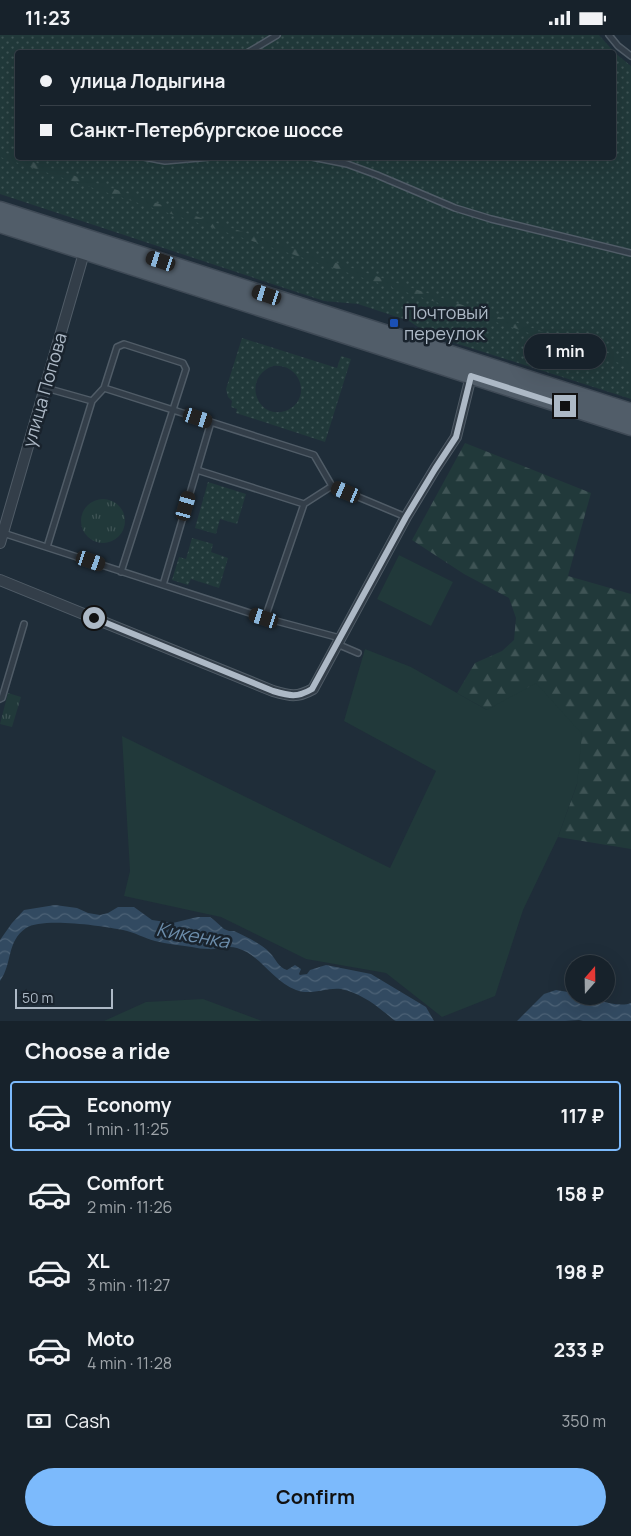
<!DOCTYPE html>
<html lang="en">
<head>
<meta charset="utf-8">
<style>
	:root { --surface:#17222b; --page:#202a33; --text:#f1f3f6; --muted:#9ea4a9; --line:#363f47; --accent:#7cbafc }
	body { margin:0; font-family:Manrope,sans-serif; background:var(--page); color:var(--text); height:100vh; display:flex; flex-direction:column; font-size:19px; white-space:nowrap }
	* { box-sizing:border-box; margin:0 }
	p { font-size:16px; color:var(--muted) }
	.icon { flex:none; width:28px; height:28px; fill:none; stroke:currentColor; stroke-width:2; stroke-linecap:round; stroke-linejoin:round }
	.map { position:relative; height:986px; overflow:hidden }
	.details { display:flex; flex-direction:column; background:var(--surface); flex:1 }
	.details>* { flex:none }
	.hud { position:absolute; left:15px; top:15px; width:601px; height:110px; border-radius:5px; box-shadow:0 5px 20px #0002,0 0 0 1px var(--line); display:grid; align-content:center; height:110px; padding:0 25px; background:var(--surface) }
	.needle { width:32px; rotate:20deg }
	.tools { position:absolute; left:565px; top:920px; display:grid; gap:10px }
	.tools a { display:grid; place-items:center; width:50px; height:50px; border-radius:50%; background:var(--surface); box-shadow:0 5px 20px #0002,0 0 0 1px var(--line); font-size:25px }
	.scale { position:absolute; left:15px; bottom:12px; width:98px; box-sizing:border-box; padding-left:5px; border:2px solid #adb9c6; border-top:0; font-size:14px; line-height:18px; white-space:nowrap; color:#adb9c6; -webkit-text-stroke:4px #19232d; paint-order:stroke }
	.end { position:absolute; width:22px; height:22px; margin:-11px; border:6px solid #adb9c6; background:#111; box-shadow:0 0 0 2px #111 }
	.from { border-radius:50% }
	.bubble { position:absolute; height:35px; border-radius:18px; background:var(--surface); box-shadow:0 5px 20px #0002,0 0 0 1px var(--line); font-size:16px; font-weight:700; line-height:35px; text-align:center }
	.car { position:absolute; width:15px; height:30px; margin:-15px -8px; border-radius:6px; box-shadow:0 0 4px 1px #0007; background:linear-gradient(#222 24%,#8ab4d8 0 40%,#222 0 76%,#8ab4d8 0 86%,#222 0) }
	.hud b { display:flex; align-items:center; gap:18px; height:48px; font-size:19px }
	.hud b+b { border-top:1px solid var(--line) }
	.hud i { width:12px; height:12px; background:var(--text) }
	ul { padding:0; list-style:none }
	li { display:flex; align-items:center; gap:15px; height:70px; margin:0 10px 8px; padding:0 15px; border:2px solid transparent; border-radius:5px }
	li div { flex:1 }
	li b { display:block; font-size:19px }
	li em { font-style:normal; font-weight:700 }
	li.selected { border-color:var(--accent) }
	li>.icon { width:45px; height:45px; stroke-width:1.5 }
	h2 { padding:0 25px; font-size:22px; line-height:60px }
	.pay { display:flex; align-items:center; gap:12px; height:55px; padding:0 25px; font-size:19px }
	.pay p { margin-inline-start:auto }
	.button { display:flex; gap:10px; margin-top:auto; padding:10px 25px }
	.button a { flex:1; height:58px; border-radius:30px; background:var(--accent); color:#111; font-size:20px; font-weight:700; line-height:58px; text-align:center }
	.status { display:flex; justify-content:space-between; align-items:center; height:35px; padding:0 25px; background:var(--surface); direction:ltr }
	.status svg { height:14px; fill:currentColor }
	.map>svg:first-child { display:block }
	.grass { fill:url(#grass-dots); fill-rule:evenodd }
	.forest { fill:url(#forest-firs) }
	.park { fill:url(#park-tufts) }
	.garden { fill:#21393a }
	.water { fill:url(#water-waves) }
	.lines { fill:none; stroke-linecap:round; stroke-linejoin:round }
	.service-casing { stroke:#505c67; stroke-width:8 }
	.minor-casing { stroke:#505c67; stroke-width:12 }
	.primary-casing { stroke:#3f4a56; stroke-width:19 }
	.service { stroke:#333e49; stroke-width:5 }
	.minor { stroke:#333e49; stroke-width:10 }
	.primary { stroke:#515d69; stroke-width:16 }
	.route { stroke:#adb9c6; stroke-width:6 }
	.transit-dot { fill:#1a4fb4; stroke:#19232d; stroke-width:2 }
	.labels { text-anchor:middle; stroke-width:5; stroke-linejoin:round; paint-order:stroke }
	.poi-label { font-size:18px; fill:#adb9c6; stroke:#19232d; text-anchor:start }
	.street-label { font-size:18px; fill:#adb9c6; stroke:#19232d }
	.water-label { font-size:19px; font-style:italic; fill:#6c8dab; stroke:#19232d }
</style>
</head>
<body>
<div class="status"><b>11:23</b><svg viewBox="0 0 49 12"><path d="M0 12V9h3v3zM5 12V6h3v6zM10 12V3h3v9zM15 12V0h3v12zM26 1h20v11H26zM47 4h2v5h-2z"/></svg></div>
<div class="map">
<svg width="631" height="986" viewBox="0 0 631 986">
	<defs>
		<pattern id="grass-dots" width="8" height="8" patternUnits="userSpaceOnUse" patternTransform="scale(1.25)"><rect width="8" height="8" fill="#21393a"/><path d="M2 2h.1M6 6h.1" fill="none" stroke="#3f5455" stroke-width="1.8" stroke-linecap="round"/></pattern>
		<pattern id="forest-firs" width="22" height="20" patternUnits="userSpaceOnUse" patternTransform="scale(1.25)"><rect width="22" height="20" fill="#21393a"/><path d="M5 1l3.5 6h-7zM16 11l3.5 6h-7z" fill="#3f5455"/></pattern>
		<pattern id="park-tufts" width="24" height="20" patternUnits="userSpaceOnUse" patternTransform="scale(1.25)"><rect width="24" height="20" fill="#21393a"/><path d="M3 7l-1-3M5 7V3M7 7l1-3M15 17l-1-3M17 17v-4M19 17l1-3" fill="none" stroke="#3f5455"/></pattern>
		<pattern id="water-waves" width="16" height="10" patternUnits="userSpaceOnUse" patternTransform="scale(1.25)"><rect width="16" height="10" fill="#324a61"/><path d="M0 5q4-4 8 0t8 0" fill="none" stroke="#4d6276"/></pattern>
	</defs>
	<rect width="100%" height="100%" fill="#1f2d39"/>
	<!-- grass -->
	<path class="grass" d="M0,0h599l16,18 16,13v333l-201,-64 -21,-14 -51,-17 -34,-3 -324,-107zM18,18h596v104h-596z
		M242,303l95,30 4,-12 10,3 -26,83 -89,-29 1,-4 -6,-2 1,-6 -4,-4 -2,-8zM273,331c30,-3 39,36 12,45 -29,9 -43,-34 -12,-45z
		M208,447l38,12 -9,30 -17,-5 -4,15 -21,-6z
		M192,503l21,6 -2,8 17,6 -9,30 -28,-9 -3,6 -16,-5 7,-23 7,2z"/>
	<!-- forest -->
	<path class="forest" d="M0,116l631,210v6l-631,-210z
		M465,408l126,50 -23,83 63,18v255l-73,-12 19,-53 -90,-74 -30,-17 18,-30 27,-12 12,-11 2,-22 -7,-20 -45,-24 -52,-34z"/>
	<!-- park -->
	<path class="park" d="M81 486a22 22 0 1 1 44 0a22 22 0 1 1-44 0Z
		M8,658l13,4 -9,30 -12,-3z"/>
	<!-- garden -->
	<path class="garden" d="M399,520l54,27 -22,44 -54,-27z
		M365,614l46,18 76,43 49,-27 46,51 -5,50 -19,53 -35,73 -28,86 -53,21 -56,-44 -80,-14 -85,-42 -97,-21 6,-25 -8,-135 268,132 46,-97 -92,-50z
		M203,964l59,22h-158l42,-19z"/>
	<!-- water -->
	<path class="water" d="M55,870l22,3 11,5 12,2 8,-2 10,-6h16l18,13 21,3 24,-6h13l4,3 10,9 5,2h5c12,6 27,12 36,22 6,6 8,14 17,17l8,-5 6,4 -2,5 1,1 7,-1 3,-4 16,-5 45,9 55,33 8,14c-9,0 -31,0 -38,0 -4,-1 -8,-7 -12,-9 -12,-10 -27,-20 -43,-23 -15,-2 -29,7 -45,1 -23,-8 -35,-35 -59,-42 -10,-3 -19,2 -29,1 -5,0 -11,-1 -16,-2 -12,-2 -25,-3 -37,-6 -11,-3 -21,-9 -32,-11 -20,-4 -81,-13 -97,-2 -20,14 -13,35 -26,53v-41l12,-17 12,-13z
		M556,955l18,3v3c17,0 42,13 57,7v18h-48l-4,-1 -14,1h-48l27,-27z"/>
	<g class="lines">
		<!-- service casing -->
		<g class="service-casing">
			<path id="service" d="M609,0l9,11 13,10
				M247,18l30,-18
				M144,122l21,4 45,-4
				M312,122l35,7 30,11 78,33 36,11 140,34
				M46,353l46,13
				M104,353l13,-41 7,-3 59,19 3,6 -65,203
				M197,435l107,34
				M3,498l262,85 75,20
				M47,512l45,-146 12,-13 210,67 18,31 74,31
				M163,550l48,-163
				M265,583l39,-114 28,-18
				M337,609l21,9
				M0,664l2,-1 22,-74"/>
		</g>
		<!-- minor casing -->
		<g class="minor-casing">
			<path id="minor" d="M0,508l86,-297
				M0,545l273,111c17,5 24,7 40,-2l93,-172 29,-48 21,-32 16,-65"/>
		</g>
		<!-- primary casing -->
		<g class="primary-casing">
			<path id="primary" d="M0,175l631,202
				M0,189l631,203"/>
		</g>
		<!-- service -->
		<use href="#service" class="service"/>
		<!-- minor -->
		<use href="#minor" class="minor"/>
		<!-- primary -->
		<use href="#primary" class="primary"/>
	</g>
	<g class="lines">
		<!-- route -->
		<path class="route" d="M94,583l179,73c17,5 24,7 39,-2l94,-172 29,-48 21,-32 15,-61 94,30"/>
	</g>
	<!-- markers -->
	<rect class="transit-dot" x="389" y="283" width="10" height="10" rx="2.5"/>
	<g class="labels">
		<!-- poi labels -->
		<g class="poi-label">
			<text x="404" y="284">Почтовый<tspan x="404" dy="21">переулок</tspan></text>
		</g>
		<!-- street labels -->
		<g class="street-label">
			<text transform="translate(45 355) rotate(-74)" y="6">улица Попова</text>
		</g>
		<!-- water labels -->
		<g class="water-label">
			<text transform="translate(193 900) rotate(10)" y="7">Кикенка</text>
		</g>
	</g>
</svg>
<div class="tools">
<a><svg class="needle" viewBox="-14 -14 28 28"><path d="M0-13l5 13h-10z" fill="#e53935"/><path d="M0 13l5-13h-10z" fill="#9ea4a9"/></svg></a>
</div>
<div class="scale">50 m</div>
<i class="end from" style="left:94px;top:583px"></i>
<i class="end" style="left:565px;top:371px"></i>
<div class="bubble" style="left:524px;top:299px;width:82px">1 min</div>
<i class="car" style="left:161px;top:226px;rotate:288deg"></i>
<i class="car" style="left:267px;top:260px;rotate:288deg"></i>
<i class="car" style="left:198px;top:383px;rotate:108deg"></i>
<i class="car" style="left:346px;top:457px;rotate:293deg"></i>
<i class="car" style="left:186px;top:471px;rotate:16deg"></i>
<i class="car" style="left:91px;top:526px;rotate:109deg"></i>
<i class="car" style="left:264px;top:583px;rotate:288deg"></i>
<div class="hud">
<b><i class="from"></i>улица Лодыгина</b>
<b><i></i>Санкт-Петербургское шоссе</b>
</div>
</div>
<section class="details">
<h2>Choose a ride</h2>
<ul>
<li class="selected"><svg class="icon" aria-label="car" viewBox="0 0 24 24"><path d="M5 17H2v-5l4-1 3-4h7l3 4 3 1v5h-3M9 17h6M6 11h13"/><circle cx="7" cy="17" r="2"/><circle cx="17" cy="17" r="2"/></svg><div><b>Economy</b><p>1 min · 11:25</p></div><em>117 ₽</em></li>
<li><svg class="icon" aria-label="car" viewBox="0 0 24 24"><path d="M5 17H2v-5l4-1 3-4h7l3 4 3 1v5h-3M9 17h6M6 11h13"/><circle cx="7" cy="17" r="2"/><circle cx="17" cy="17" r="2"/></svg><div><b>Comfort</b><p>2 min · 11:26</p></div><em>158 ₽</em></li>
<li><svg class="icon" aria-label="car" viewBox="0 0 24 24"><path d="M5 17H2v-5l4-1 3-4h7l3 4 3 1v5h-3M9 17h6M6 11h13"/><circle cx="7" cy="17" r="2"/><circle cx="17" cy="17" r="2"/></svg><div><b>XL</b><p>3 min · 11:27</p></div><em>198 ₽</em></li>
<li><svg class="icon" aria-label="car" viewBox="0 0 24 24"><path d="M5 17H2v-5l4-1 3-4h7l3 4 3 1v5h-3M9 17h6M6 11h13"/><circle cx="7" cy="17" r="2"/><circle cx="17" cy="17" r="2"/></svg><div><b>Moto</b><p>4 min · 11:28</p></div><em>233 ₽</em></li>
</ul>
<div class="pay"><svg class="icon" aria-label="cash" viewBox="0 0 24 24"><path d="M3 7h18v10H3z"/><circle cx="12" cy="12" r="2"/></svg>Cash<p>350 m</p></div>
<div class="button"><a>Confirm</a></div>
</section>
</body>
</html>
